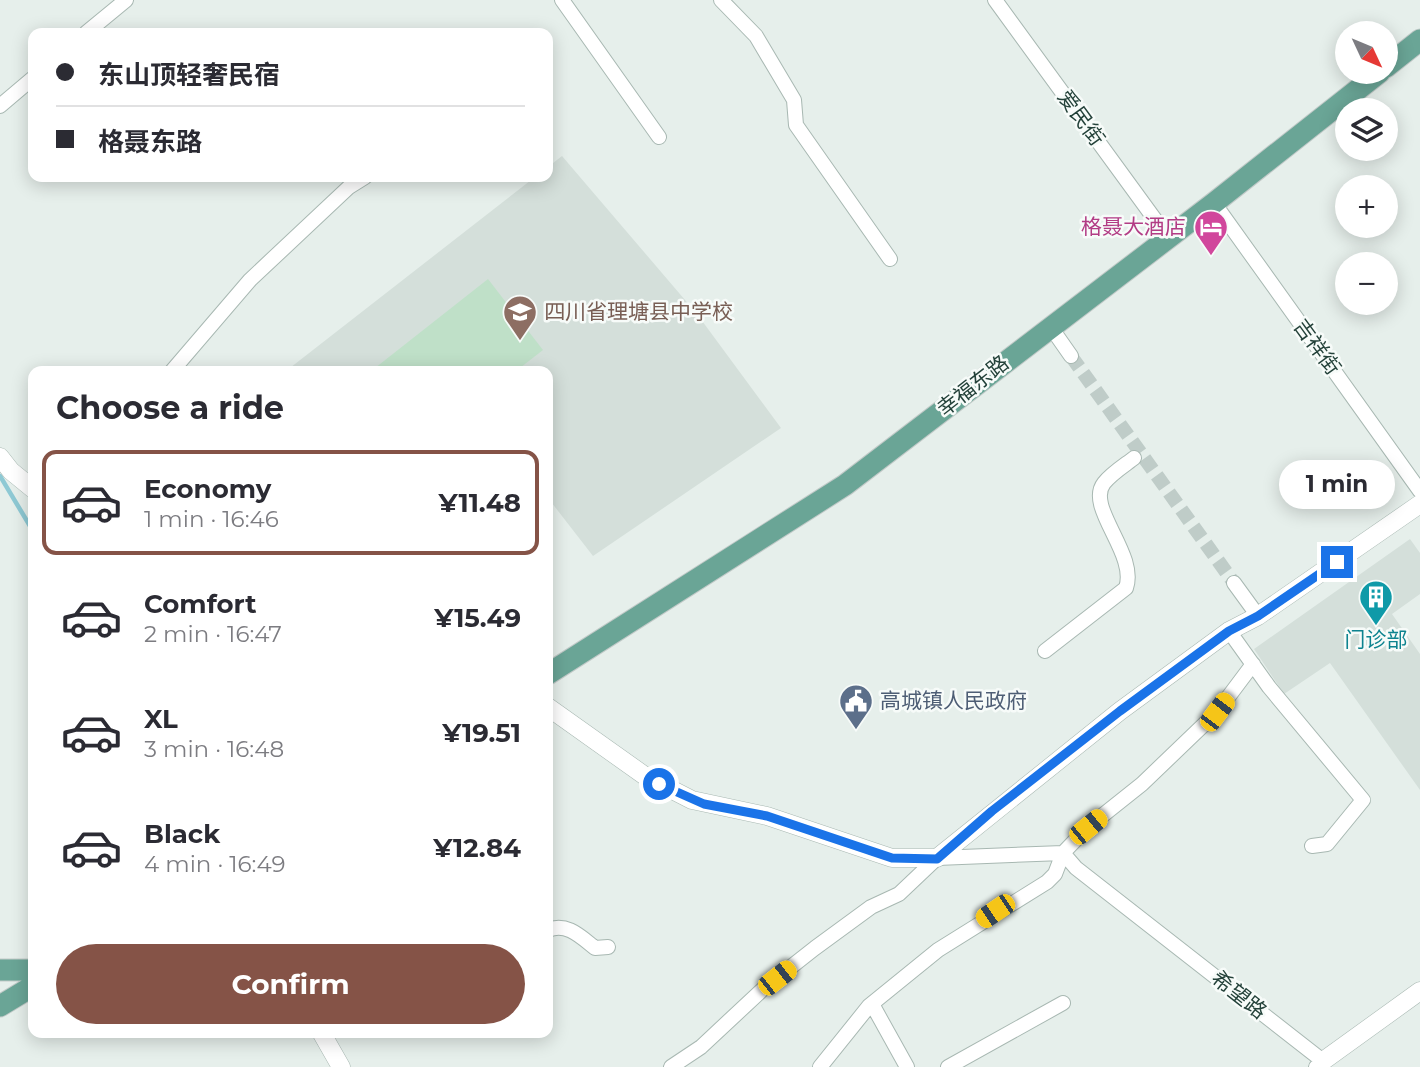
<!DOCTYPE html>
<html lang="en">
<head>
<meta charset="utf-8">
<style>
	:root { --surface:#fff; --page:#f2f2f3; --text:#2b2b33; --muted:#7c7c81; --line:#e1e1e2; --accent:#855347 }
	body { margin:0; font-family:Montserrat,"Noto Sans SC",sans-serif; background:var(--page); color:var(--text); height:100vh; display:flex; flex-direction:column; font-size:26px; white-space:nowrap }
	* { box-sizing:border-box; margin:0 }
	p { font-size:23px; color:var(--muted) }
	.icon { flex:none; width:38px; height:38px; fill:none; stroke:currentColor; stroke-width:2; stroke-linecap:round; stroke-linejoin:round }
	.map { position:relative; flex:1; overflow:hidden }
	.sheet { position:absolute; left:28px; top:366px; width:525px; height:672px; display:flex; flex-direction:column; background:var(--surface); border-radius:14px; box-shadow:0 4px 18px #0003 }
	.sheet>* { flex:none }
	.banner { position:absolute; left:28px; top:28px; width:525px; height:154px; border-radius:14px; box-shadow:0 4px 18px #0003; display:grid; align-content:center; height:154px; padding:0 28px; background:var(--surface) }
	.needle { width:46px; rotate:134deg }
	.controls { position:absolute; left:1335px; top:21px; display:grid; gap:14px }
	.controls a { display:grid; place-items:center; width:63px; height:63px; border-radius:50%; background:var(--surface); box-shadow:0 4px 18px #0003; font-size:35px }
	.end { position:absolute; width:32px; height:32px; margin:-16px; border:9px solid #1a73e8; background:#fff; box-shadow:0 0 0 4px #fff }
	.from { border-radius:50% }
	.bubble { position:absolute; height:49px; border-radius:24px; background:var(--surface); box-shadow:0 4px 18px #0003; font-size:23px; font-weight:700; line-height:49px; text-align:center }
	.car { position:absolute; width:21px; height:42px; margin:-21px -10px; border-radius:9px; box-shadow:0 0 5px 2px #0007; background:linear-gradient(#f5c518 24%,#345 0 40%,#f5c518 0 76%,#345 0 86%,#f5c518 0) }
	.banner b { display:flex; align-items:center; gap:24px; height:66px; font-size:26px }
	.banner b+b { border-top:2px solid var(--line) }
	.banner i { width:18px; height:18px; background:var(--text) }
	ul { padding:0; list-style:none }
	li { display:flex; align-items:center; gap:21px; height:105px; margin:0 14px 10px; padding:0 14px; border:4px solid transparent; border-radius:14px }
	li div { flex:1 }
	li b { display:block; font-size:26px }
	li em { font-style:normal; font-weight:700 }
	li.on { border-color:var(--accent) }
	li>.icon { width:63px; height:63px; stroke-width:1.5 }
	h2 { padding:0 28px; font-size:32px; line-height:84px }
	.button { display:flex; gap:14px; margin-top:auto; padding:14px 28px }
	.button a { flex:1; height:80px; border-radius:42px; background:var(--accent); color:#fff; font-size:28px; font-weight:700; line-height:80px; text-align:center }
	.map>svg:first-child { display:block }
	.built { fill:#d4dfda }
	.green { fill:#bfe0c8 }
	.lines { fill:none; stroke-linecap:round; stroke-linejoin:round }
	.stream { stroke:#8ec9d4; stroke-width:4.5 }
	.minor-tunnel { stroke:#bfccc8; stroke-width:14; stroke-dasharray:14 7; stroke-linecap:butt }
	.minor-casing { stroke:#a8b8b2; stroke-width:16 }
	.tertiary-casing { stroke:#a8b8b2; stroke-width:19 }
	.primary-casing { stroke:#c2cac8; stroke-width:23 }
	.minor { stroke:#fff; stroke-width:14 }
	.tertiary { stroke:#fff; stroke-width:18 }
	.primary { stroke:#6aa596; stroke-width:21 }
	.route { stroke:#1a73e8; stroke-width:9 }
	.labels { text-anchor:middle; stroke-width:5; stroke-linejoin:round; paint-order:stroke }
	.street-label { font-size:21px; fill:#24423a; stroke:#f7fbf9 }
	.hotel-label { font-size:21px; fill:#b23c85; stroke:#f7fbf9; text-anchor:end }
	.education-label { font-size:21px; fill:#785e54; stroke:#f7fbf9; text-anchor:start }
	.culture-label { font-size:21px; fill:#0d838f; stroke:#f7fbf9 }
	.service-label { font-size:21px; fill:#4e5e75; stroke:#f7fbf9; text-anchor:start }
</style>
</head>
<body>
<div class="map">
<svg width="1420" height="1067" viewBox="0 0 1420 1067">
	<rect width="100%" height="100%" fill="#e6efeb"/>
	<!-- built -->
	<path class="built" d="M562,156l135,158 84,114 -188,128 -45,-58v-127h-262l249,-194h13v-10z
		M1410,539l10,14v41l-28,20 28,40v136l-90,-127 -46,31 -30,-45z"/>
	<!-- green -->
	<path class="green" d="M488,279l55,71 -27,21h-139l-2,-3z"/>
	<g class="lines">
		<!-- stream -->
		<path class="stream" d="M0,476l33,55"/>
		<!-- minor-tunnel -->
		<path class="minor-tunnel" d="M1071,356l163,227"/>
		<!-- minor casing -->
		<g class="minor-casing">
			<path id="minor" d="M562,0l97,137
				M721,0l35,36 38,64 2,25 94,134
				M995,0l172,236
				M86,33l40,-33
				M0,106l33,-28
				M1214,203l206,288
				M1050,326l21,30
				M172,371l78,-91 99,-93 16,-10
				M1234,583l24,33
				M1229,631l40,56 94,113 -36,44 -15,2
				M1045,651l81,-63c12,-34 -41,-81 -22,-105 8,-10 21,-18 30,-25
				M548,930c19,-8 33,7 47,18l13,-1
				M872,1004l35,63
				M671,1067l30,-20 62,-58 52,-41 56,-41 28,-13 38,-36 126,-5 13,15 247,193 -7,6
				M820,1067l49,-61 69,-56 109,-68 8,-8 8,-21 25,-26 54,-43 75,-72 36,-48
				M948,1067l115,-64"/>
		</g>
		<!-- tertiary casing -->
		<g class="tertiary-casing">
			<path id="tertiary" d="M0,457l11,14 22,18
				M548,707l97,69 47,24 75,16 125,42h45l183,-147 109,-80 29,-15 162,-112
				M321,1032l20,35
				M1323,1061l97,-70"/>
		</g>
		<!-- primary casing -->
		<g class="primary-casing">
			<path id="primary" d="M1386,67l34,-27
				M548,674l297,-189 369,-282 166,-131
				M0,970h33
				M0,1006l33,-20"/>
		</g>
		<!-- minor -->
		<use href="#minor" class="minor"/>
		<!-- tertiary -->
		<use href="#tertiary" class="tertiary"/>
		<!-- primary -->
		<use href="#primary" class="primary"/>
	</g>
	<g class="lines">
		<!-- route -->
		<path class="route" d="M659,784l45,20 63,12 125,42 45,1 55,-48 128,-100 109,-80 29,-15 79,-54"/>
	</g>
	<!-- icons -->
	<defs>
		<g id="hotel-pin" transform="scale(1.75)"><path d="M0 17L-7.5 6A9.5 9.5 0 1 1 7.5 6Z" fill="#d1479c" stroke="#f7fbf9"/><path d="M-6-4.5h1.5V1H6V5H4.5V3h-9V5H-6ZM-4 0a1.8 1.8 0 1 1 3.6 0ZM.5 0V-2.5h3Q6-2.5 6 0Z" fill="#fff"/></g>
		<g id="school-pin" transform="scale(1.75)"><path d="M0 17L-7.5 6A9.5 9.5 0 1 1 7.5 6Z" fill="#8d6e63" stroke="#f7fbf9"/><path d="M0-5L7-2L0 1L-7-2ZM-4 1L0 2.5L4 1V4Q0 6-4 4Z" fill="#fff"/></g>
		<g id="building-pin" transform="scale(1.75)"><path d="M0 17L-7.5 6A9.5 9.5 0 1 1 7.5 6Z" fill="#0f9aa8" stroke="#f7fbf9"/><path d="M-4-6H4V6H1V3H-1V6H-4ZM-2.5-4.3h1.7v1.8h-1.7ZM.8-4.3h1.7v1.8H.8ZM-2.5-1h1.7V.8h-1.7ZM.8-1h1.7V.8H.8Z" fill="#fff"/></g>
		<g id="civic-pin" transform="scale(1.75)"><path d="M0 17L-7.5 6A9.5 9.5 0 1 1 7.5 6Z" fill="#5c6f8a" stroke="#f7fbf9"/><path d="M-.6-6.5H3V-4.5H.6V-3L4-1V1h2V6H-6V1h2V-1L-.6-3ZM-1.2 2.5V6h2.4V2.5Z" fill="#fff"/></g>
	</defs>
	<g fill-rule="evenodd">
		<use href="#hotel-pin" x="1211" y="227"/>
		<use href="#school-pin" x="520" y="312"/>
		<use href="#building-pin" x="1376" y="597"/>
		<use href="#civic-pin" x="856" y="701"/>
	</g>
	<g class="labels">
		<!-- street labels -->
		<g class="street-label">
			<text transform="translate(1081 118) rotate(54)" y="7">爱民街</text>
			<text transform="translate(1317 347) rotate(54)" y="7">吉祥街</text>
			<text transform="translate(973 386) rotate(-38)" y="7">幸福东路</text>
			<text transform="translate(1239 995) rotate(38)" y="7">希望路</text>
		</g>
		<!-- hotel labels -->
		<g class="hotel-label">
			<text x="1186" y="234">格聂大酒店</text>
		</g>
		<!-- education labels -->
		<g class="education-label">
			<text x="544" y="319">四川省理塘县中学校</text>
		</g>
		<!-- culture labels -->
		<g class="culture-label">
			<text x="1376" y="647">门诊部</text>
		</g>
		<!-- service labels -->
		<g class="service-label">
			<text x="880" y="708">高城镇人民政府</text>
		</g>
	</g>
</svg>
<div class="controls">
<a><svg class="needle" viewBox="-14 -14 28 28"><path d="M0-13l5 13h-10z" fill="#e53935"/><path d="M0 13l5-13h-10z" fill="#7c7c81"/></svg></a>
<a><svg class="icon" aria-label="layers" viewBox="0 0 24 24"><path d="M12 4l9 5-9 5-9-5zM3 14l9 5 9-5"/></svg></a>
<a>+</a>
<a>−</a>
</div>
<i class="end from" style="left:659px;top:784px"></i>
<i class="end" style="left:1337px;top:562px"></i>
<div class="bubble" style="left:1279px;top:460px;width:116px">1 min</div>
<i class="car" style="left:1217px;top:712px;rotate:37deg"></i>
<i class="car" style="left:1088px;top:827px;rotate:51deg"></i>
<i class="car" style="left:995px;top:911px;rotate:236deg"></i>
<i class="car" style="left:777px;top:978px;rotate:52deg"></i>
<div class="banner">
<b><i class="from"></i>东山顶轻奢民宿</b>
<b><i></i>格聂东路</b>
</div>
<section class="sheet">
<h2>Choose a ride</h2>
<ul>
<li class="on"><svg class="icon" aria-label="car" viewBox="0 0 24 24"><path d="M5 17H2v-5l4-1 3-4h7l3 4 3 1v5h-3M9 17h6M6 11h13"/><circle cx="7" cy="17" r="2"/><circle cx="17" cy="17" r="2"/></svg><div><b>Economy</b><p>1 min · 16:46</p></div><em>¥11.48</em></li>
<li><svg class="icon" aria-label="car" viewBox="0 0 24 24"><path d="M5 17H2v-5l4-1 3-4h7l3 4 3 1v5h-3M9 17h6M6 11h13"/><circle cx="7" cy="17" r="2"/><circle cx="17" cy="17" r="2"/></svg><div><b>Comfort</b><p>2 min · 16:47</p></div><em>¥15.49</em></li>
<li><svg class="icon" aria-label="car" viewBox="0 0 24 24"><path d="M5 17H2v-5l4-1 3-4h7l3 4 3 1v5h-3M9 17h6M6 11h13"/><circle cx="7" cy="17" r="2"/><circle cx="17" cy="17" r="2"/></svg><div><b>XL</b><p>3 min · 16:48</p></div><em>¥19.51</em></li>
<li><svg class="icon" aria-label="car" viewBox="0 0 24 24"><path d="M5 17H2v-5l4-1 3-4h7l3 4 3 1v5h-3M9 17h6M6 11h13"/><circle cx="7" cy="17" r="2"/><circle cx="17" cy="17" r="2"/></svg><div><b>Black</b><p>4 min · 16:49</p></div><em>¥12.84</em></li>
</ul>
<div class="button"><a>Confirm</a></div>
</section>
</div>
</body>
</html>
